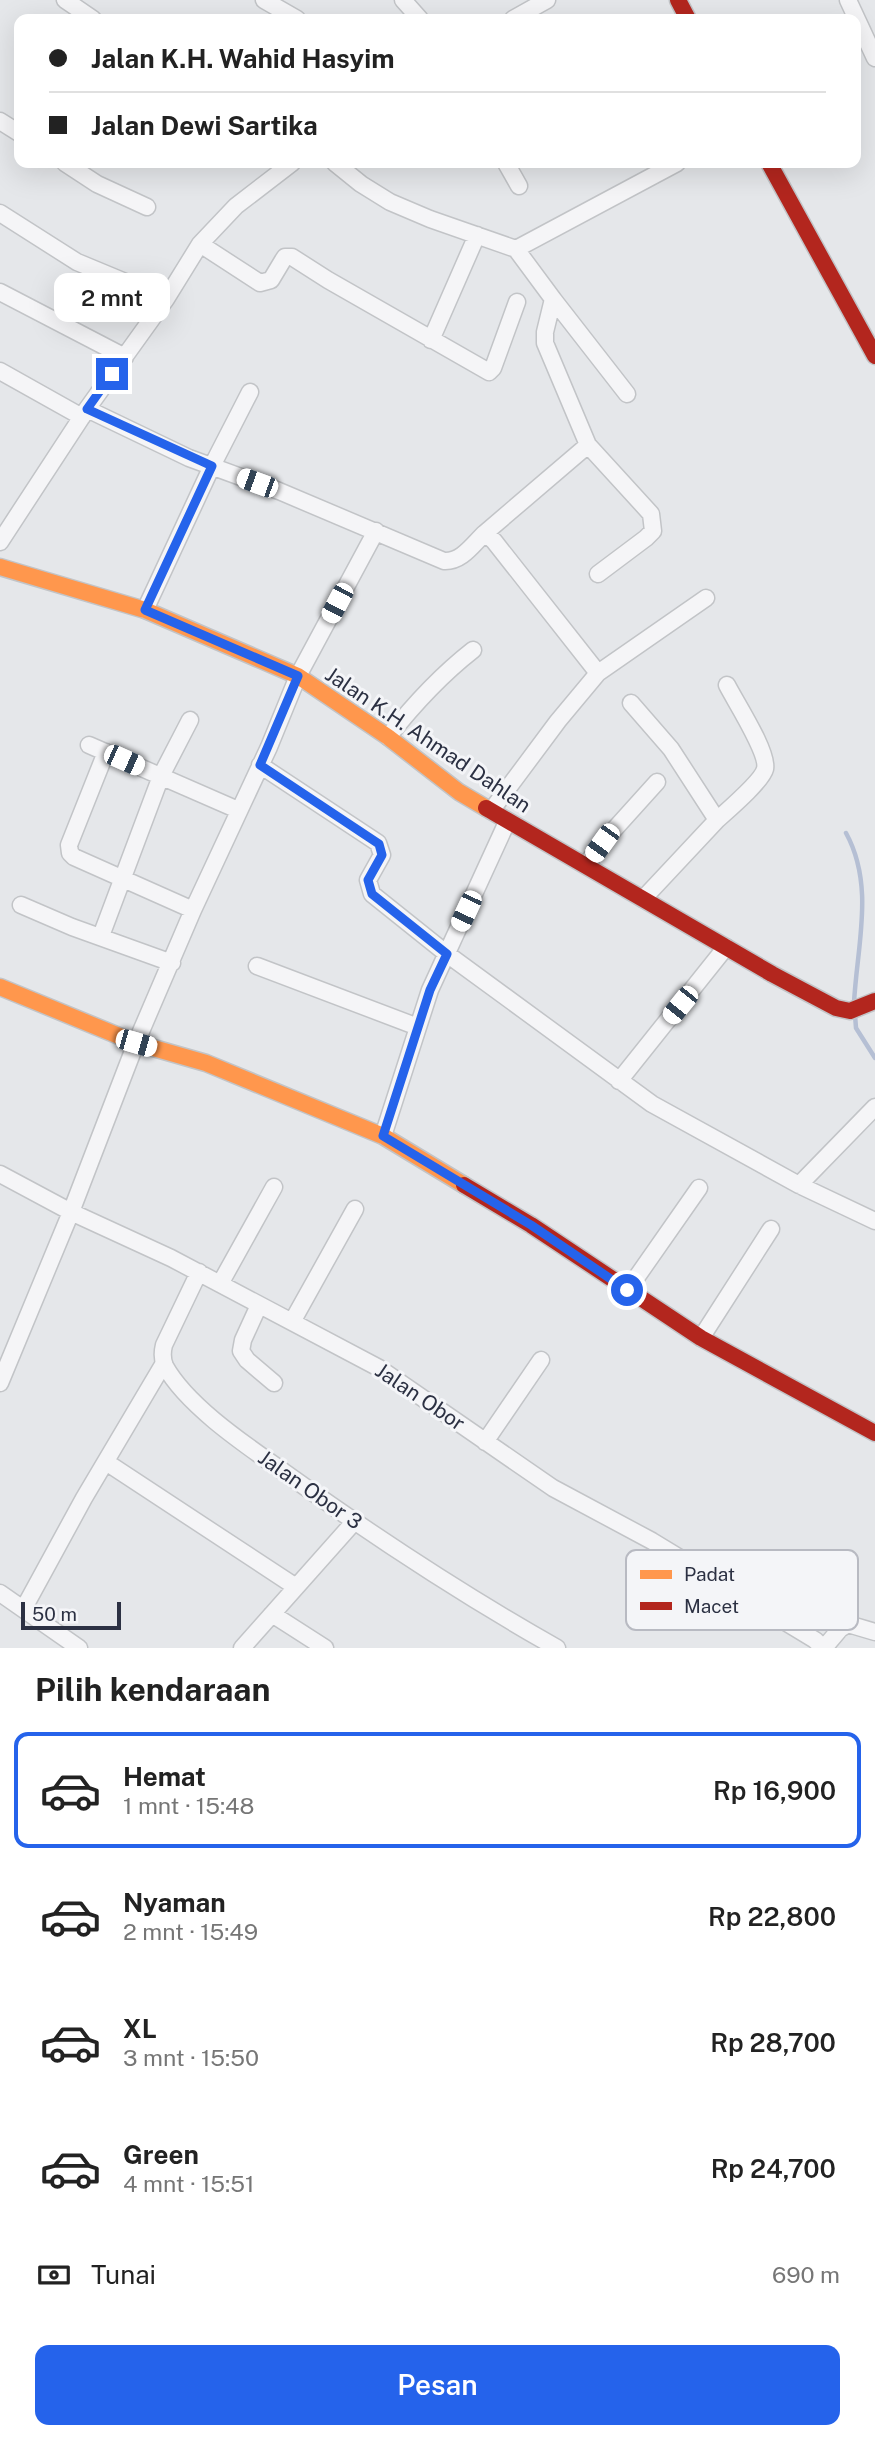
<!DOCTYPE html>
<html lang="id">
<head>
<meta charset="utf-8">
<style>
	:root { --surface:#fff; --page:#f2f2f2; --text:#222; --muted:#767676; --line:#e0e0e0; --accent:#2563eb }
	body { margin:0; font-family:"Public Sans",sans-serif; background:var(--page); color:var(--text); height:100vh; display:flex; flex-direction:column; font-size:26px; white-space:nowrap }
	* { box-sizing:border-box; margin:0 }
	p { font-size:23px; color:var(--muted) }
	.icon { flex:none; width:38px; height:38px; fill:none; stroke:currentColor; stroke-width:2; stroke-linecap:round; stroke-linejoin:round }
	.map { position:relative; height:1648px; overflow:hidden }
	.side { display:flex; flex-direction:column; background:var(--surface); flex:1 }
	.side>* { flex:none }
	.banner { position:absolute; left:14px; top:14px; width:847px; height:154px; border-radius:14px; box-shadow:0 7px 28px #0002; display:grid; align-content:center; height:154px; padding:0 35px; background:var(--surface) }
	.scale { position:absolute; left:21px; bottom:18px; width:100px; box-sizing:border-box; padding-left:7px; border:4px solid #2c3143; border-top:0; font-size:19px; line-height:24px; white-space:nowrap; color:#2c3143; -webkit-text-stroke:5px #f4f5f8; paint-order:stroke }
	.end { position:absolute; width:32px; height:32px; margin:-16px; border:9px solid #2563eb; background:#fff; box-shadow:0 0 0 4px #fff }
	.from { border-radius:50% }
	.bubble { position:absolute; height:49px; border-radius:14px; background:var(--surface); box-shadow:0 7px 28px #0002; font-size:23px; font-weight:600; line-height:49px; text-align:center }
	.car { position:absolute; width:21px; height:42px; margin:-21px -10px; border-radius:9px; box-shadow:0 0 5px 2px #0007; background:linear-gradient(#fff 24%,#345 0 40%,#fff 0 76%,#345 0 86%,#fff 0) }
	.banner b { display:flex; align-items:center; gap:24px; height:66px; font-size:26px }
	.banner b+b { border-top:2px solid var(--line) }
	.banner i { width:18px; height:18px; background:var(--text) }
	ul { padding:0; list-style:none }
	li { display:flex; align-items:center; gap:21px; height:116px; margin:0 14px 10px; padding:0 21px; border:4px solid transparent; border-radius:14px }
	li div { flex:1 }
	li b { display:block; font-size:26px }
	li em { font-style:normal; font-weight:600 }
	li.current { border-color:var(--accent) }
	li>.icon { width:63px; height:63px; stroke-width:1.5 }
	h2 { padding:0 35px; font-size:32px; line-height:84px }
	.pay { display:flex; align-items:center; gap:18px; height:77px; padding:0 35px; font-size:26px }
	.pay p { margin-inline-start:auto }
	.cta { display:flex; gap:14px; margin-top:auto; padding:14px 35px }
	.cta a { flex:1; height:80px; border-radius:14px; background:var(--accent); color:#fff; font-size:28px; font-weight:600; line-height:80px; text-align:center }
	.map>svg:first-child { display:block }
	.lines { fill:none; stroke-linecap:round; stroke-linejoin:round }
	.stream { stroke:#b5bfd4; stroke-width:4.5 }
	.street-casing { stroke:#c2c4c7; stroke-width:19 }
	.slow-casing { stroke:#c2c4c7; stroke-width:19 }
	.jam-casing { stroke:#c2c4c7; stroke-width:19 }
	.street { stroke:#f5f5f7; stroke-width:16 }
	.slow { stroke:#ff974d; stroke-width:16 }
	.jam { stroke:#b3261e; stroke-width:16 }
	.route { stroke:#2563eb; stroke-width:9 }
	.labels { text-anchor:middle; stroke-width:6; stroke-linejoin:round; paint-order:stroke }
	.street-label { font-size:21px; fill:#2c3143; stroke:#f4f5f8 }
	.key { fill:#f4f5f8; stroke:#b8bac2; stroke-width:2 }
	.key-label { font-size:19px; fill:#2c3143 }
</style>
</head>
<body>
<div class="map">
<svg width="875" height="1648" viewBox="0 0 875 1648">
	<rect width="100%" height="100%" fill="#e5e7ea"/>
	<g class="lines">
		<!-- stream -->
		<path class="stream" d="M846,833c29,53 11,112 8,170
			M855,1015l1,13 19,30"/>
		<!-- street casing -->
		<g class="street-casing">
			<path id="street" d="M65,0l28,19
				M264,0l33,19
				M403,0l17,19
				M848,0l27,58
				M513,19l34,-19
				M0,121l19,12
				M65,163l32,21 50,23
				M335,163l26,21 29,18 40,17 86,30 37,50 -8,33v11l43,102
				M506,163l13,23
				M0,213l77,49 89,37
				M200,244l60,39 11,-3 12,-20 2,-3h7l36,23 161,92 4,-4 24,-66
				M516,249l161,-86
				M0,292l125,65
				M553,299l74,95
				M431,340l46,-105
				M0,371l82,46
				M87,409l102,49 90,33 165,70c18,1 29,-17 41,-28l9,8 104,132
				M485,533l103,-88 63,69 2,17 -7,7 -48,36
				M0,542l87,-133 79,-110 34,-55 36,-38 56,-43
				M145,610l67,-144 38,-74
				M631,703l40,46 46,71 -74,79
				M388,737c26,-33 53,-62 85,-87
				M89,745l149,65
				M106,752l-37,93 1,8 4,4 119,53
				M260,765l118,78 4,12 -14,25 4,14 75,60 205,150 147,81 76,36
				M491,811l67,-90 40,-48 108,-75
				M717,820c11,-10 45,-39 48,-51 4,-16 -30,-68 -38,-84
				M586,865l16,-22 55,-61
				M21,905l51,22 100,36
				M101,936l60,-160 29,-56
				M257,966l161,61
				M619,1081l107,-134
				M383,1136l47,-146 77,-168
				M0,1174l71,38 100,46 208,110 174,120 99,53 163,99 8,8
				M799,1185l76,-78
				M199,1272l-35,73c-2,8 -2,14 1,21 22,40 82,80 119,106 88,63 179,123 273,176
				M220,1284l54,-97
				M627,1291l72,-103
				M259,1305l-16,35 -2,11 6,9 27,23
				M292,1322l63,-113
				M701,1338l70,-109
				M0,1383l71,-171 65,-169 57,-133 76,-163 29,-71 78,-145
				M485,1442l56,-82
				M106,1462l190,125
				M0,1593l79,55
				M24,1608l60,-110 80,-135
				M272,1614l53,34
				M242,1648l112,-126
				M824,1648l16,-19 8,-5 27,8"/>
		</g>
		<!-- slow casing -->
		<g class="slow-casing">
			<path id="slow" d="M0,567l145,43 153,66 90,61 71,55 27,16
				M0,987l136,56 70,20 177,73 81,49"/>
		</g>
		<!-- jam casing -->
		<g class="jam-casing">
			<path id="jam" d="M678,0l10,19
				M769,163l106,193
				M486,808l286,166 64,34 14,3 25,-10
				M464,1185l67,40 170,113 174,95"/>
		</g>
		<!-- street -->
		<use href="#street" class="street"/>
		<!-- slow -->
		<use href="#slow" class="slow"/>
		<!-- jam -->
		<use href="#jam" class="jam"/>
	</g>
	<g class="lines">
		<!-- route -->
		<path class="route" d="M112,374l-25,35 125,57 -67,144 153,66 -38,89 119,79 3,11 -14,25 4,14 75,60 -17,36 -47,146 148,89 96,65"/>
	</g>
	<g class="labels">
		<!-- street labels -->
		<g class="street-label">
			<text transform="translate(428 740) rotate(34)" y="7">Jalan K.H. Ahmad Dahlan</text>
			<text transform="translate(420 1397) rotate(34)" y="7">Jalan Obor</text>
			<text transform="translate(310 1490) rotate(35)" y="7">Jalan Obor 3</text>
		</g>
	</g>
	<!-- legend -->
	<rect x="626" y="1550" width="232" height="80" rx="10" class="key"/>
	<rect x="640" y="1570" width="32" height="9" fill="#ff974d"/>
	<rect x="640" y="1602" width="32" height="8" fill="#b3261e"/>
	<g class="key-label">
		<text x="684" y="1581">Padat</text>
		<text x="684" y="1613">Macet</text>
	</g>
</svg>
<div class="scale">50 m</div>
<i class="end from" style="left:627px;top:1290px"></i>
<i class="end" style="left:112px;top:374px"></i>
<div class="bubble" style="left:54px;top:273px;width:116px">2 mnt</div>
<i class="car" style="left:257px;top:483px;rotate:290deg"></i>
<i class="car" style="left:337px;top:603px;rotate:208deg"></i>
<i class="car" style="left:124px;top:760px;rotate:114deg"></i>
<i class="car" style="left:602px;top:843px;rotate:216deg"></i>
<i class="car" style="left:466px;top:911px;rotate:205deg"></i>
<i class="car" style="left:680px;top:1005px;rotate:219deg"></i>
<i class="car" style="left:136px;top:1043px;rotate:106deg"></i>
<div class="banner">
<b><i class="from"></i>Jalan K.H. Wahid Hasyim</b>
<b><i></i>Jalan Dewi Sartika</b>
</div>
</div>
<section class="side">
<h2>Pilih kendaraan</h2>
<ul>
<li class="current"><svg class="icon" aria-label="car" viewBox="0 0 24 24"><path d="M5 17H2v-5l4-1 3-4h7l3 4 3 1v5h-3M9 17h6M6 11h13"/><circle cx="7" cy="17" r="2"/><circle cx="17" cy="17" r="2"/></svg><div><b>Hemat</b><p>1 mnt · 15:48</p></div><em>Rp 16,900</em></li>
<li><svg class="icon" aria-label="car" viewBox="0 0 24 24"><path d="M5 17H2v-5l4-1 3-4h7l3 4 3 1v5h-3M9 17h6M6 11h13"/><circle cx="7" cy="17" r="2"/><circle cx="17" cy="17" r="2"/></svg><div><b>Nyaman</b><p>2 mnt · 15:49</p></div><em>Rp 22,800</em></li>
<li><svg class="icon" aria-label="car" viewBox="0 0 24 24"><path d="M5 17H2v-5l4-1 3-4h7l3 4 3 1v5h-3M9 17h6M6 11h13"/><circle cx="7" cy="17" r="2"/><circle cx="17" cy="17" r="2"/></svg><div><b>XL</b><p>3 mnt · 15:50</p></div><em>Rp 28,700</em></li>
<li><svg class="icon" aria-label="car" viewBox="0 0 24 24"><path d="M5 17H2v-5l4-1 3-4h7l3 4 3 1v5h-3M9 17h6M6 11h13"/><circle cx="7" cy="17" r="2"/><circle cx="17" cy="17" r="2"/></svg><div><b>Green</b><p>4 mnt · 15:51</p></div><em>Rp 24,700</em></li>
</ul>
<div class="pay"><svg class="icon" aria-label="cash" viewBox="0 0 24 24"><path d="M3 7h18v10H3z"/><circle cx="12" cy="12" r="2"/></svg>Tunai<p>690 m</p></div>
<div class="cta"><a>Pesan</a></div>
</section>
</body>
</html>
